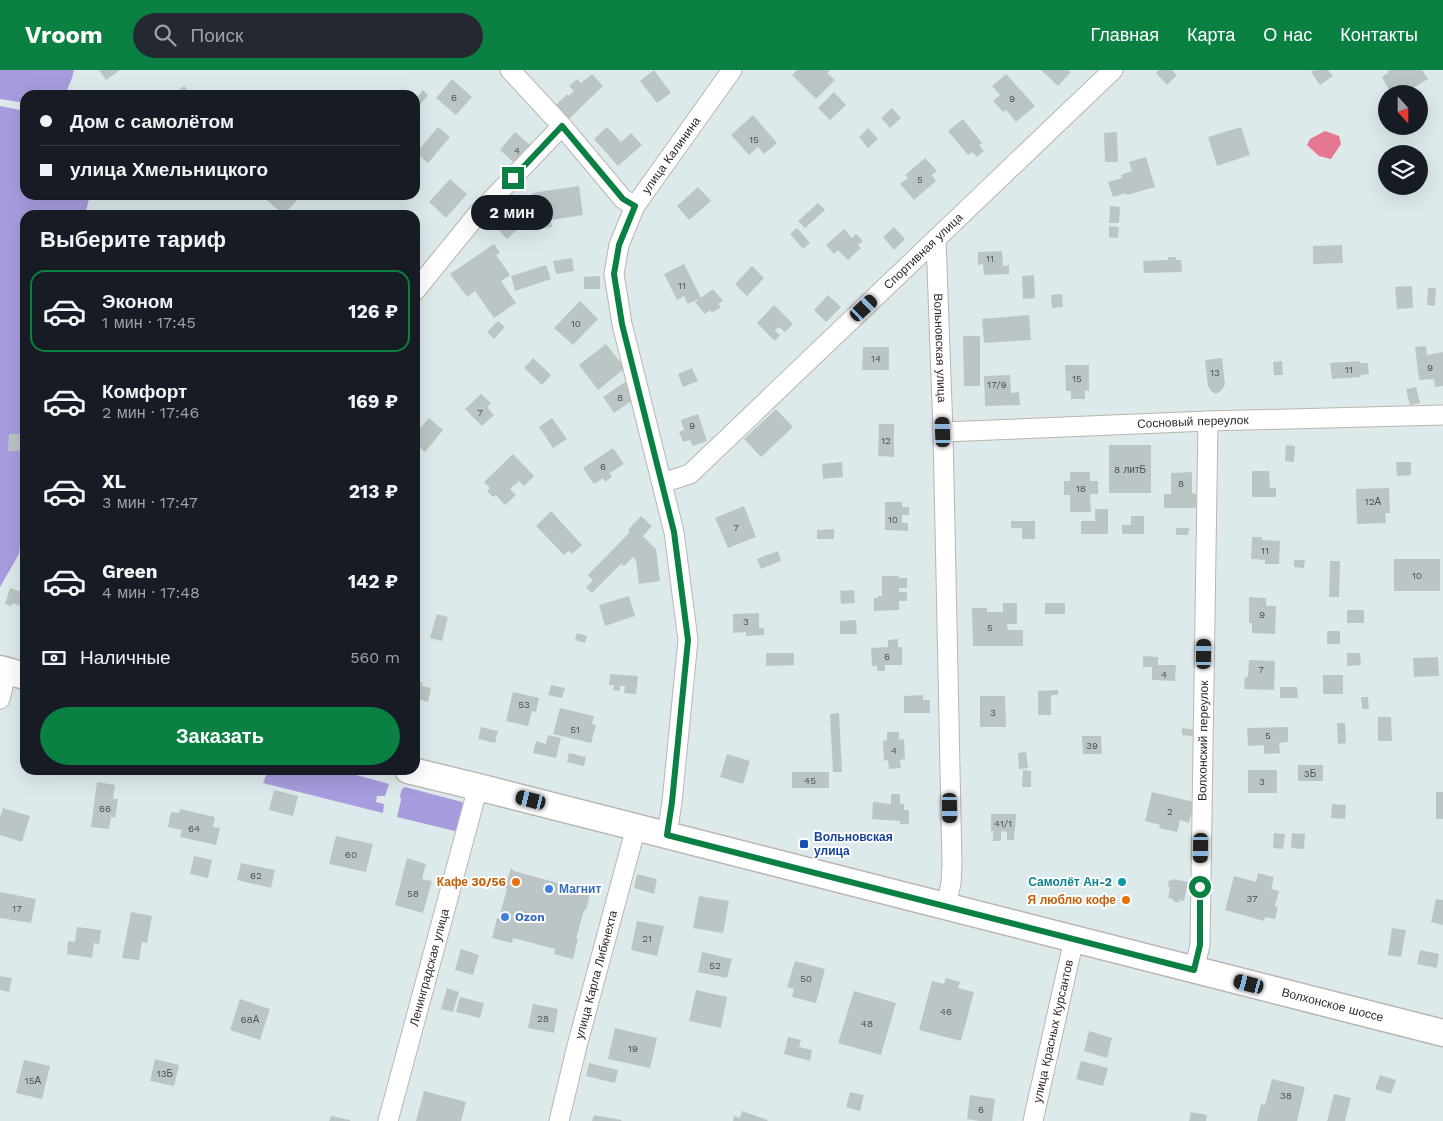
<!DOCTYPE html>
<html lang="ru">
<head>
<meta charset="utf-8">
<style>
	:root { --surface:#171b24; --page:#242831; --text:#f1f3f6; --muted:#9ea1a6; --line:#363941; --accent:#0b8043 }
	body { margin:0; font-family:"Work Sans",sans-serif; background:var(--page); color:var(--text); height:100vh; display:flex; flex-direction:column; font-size:19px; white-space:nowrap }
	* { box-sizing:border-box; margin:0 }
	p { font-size:16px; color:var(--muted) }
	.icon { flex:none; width:28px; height:28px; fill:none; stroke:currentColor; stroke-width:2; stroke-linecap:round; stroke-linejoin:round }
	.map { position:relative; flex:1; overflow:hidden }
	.sheet { position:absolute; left:20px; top:140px; width:400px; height:565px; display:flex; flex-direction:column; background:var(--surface); border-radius:15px; box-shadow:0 5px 20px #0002 }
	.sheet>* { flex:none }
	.hud { position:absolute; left:20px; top:20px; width:400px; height:110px; border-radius:15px; box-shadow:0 5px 20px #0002; display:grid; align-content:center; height:110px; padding:0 20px; background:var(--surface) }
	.needle { width:32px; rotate:159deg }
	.tools { position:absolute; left:1378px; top:15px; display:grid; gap:10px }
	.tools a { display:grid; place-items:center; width:50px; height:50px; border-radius:50%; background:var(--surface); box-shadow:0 5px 20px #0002; font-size:25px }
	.end { position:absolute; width:22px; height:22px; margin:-11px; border:6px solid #0b8043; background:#fff; box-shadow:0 0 0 2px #fff }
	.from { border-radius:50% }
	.bubble { position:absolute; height:35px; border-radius:18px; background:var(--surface); box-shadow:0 5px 20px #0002; font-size:16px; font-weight:700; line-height:35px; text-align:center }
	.car { position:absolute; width:15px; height:30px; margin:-15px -8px; border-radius:6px; box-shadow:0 0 4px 1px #0007; background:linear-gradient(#222 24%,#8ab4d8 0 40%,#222 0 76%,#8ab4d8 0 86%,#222 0) }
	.hud b { display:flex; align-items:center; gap:18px; height:48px; font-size:19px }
	.hud b+b { border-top:1px solid var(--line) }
	.hud i { width:12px; height:12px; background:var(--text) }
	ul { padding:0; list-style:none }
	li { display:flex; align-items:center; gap:15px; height:82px; margin:0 10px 8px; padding:0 10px; border:2px solid transparent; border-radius:15px }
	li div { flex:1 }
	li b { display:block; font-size:19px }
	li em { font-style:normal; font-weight:700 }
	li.current { border-color:var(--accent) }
	li>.icon { width:45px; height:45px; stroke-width:1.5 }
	h2 { padding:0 20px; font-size:22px; line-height:60px }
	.pay { display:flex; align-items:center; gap:12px; height:55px; padding:0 20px; font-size:19px }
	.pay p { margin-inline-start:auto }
	.primary-button { display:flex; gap:10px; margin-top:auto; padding:10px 20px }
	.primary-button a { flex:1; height:58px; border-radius:30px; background:var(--accent); color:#fff; font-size:20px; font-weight:700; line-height:58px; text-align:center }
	header { display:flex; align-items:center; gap:30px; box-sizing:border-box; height:70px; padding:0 25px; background:var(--accent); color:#fff }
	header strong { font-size:24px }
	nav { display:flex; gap:28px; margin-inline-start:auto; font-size:18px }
	.search { width:350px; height:45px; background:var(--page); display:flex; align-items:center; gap:12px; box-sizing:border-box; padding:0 18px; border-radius:28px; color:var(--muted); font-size:19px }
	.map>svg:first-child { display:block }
	.green { fill:#a79dde }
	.water { fill:#e67790 }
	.building { fill:#bcc5c6 }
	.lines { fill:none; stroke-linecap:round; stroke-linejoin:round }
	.street-casing { stroke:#bcb4b0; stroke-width:21 }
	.secondary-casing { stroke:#bcb4b0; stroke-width:29 }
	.street { stroke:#fff; stroke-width:19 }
	.secondary { stroke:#fff; stroke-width:26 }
	.route { stroke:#0b8043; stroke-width:6 }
	.transit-dot { fill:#1a4fb4; stroke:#fff; stroke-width:2 }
	.food-dot { fill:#e8710a; stroke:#fff; stroke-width:2 }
	.culture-dot { fill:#0f9aa8; stroke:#fff; stroke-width:2 }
	.shop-dot { fill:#3f7fe0; stroke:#fff; stroke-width:2 }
	.labels { text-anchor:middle; stroke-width:4; stroke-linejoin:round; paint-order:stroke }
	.number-label { font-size:10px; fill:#4e5151 }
	.street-label { font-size:12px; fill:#2a2a2a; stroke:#fff }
	.transit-label { font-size:12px; font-weight:bold; fill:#164399; stroke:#fff; text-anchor:start }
	.food-label { font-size:12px; font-weight:bold; fill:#c56008; stroke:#fff; text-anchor:end }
	.culture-label { font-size:12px; font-weight:bold; fill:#0d838f; stroke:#fff; text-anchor:end }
	.shop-label { font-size:12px; font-weight:bold; fill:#366cbe; stroke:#fff; text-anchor:start }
</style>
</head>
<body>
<header>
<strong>Vroom</strong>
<div class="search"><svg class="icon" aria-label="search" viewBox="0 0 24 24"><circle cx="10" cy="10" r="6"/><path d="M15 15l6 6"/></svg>Поиск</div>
<nav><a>Главная</a><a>Карта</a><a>О нас</a><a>Контакты</a></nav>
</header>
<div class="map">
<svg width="1443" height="1051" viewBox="0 0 1443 1051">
	<rect width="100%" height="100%" fill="#ddeaeb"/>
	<!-- green -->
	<path class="green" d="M0,0h74l-2,8 -7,17h-40v8l-25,-4z
		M0,36l25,5v84h65l-5,20h-60v285l-6,54 -19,33z
		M268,700h70l51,14 -4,12h-8l-1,6 8,2 -1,9 -120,-30z
		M405,717l57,15 3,7 -6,23 -62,-15 4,-17 -1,-5 2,-6z"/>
	<!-- water -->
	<path class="water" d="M1325,61l14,5 2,8 -10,15 -12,-3 -12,-11 3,-6z"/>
	<!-- building -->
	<path class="building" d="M99,0h21l-14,10z
		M654,0l17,23 -14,10 -17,-22z
		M797,0h33l-3,3 8,7 -19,19 -24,-24z
		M1041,0h27l3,2 -13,14z
		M1159,0h13l5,5 -10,10 -11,-12z
		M1314,0h14l5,6 -13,9 -9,-13z
		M1388,0h34l6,9 -25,15 -6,-9 -8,5 -7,-13 7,-5z
		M592,4l11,12 -35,34 -13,-14 12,-12 1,2 6,-5 -5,-5 8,-7 4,4z
		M1006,4l29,32 -19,16 -10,-12 -3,2 -10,-11 7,-6 -8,-9z
		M452,9l20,18 -16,18 -20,-17z
		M184,16l7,9h-18z
		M423,20l5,5 -7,9 -5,-5z
		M834,22l12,13 -16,15 -12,-12z
		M892,38l9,10 -11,10 -9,-10z
		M753,45l24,28 -13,11 -6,-7 -9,8 -18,-20z
		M963,49l19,24 -3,2 5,6 -7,6 -5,-5 -4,3 -20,-24z
		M438,57l12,10 -22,26 -12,-10z
		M607,57l14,15 10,-9 11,12 -24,21 -24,-27z
		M1241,57l9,28 -33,11 -9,-29z
		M868,58l10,11 -10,9 -9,-11z
		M515,62l20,17 -16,18 -19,-17z
		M1117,62l1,30h-13l-1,-29z
		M1146,87l9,30 -28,8 -1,-2 -13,4 -5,-15 14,-4 -1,-3 11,-4 -3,-9z
		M925,88l12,13 -5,4 4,6 -22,19 -14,-16 8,-6 -3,-3z
		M450,109l17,15 -21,24 -17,-16z
		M579,116l4,29 -32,5 1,7 -14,2 -6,-36z
		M698,117l13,14 -22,19 -12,-14z
		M261,125h40l-17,20z
		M818,133l7,7 -20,18 -7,-7z
		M510,136l15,16 -18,17 -15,-16z
		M1110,136l10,1 -1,16h-10z
		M1109,156l10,1 -1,11 -9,-1z
		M894,157l11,12 -11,11 -11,-13z
		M797,158l13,15 -7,6 -13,-15z
		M844,159l8,9 4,-4 7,7 -5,4 3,3 -13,12 -10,-10 -4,4 -8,-9z
		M24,168h1v16l-4,-1z
		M494,174l6,9 -4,2 14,20 -9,6 15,22 -22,15 -19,-27 -8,6 -17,-23z
		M1342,175l1,18 -30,1v-18z
		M1002,181l1,15 6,-1v9l-25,1 -1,-11 -5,1v-13z
		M1168,187h8v3h5l1,12 -38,1 -1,-12 25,-1z
		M572,188l2,13 -18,3 -3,-13z
		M684,194l17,34 -13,6 -4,-8 -7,4 -13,-26z
		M546,195l5,14 -36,12 -4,-15z
		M752,196l12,12 -17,18 -12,-12z
		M1034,205l1,23 -12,1 -1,-23z
		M600,206v13h-16v-12z
		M1412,216l1,22 -16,1 -2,-22z
		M1428,218h8l-1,18 -8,-1z
		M713,219l10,12 -5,3 3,3 -9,6 -2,-3 -5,4 -10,-12z
		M1062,224l1,13 -11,1 -1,-13z
		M828,225l13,12 -15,15 -12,-12z
		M580,231l18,18 -25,26 -19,-17z
		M774,235l19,19 -8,8 -6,-5 -4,3 5,5 -5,6 -18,-18z
		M1029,245l2,25 -47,3 -2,-24z
		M498,251l7,6 -11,12 -7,-7z
		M963,266h17v50h-16z
		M606,274l19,24 -27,22 -19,-25z
		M1426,276l1,9 16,-3v34l-8,1 -1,-8 -15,1 -4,-33z
		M863,277h26v23h-27z
		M533,288l18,17 -9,10 -18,-17z
		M1222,288l3,26 -3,6 -6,4 -5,-3 -3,-5 -3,-26z
		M1282,291l1,14h-9l-1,-13z
		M1360,291v2h8l1,11 -8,1v2l-29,2 -2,-16z
		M1065,295h24v26l-4,-1v9h-14v-8h-5z
		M692,298l6,13 -15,6 -5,-13z
		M1010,305l1,18 8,-1 1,13 -35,1 -1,-30z
		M625,312l11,16 -22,15 -11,-16z
		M1416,317l4,16 -10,2 -4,-16z
		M481,324l10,9 -4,4 7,8 -12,11 -17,-17z
		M776,339l17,18 -32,30 -17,-18z
		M698,344l9,27 -14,5 -3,-6 -7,2 -4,-10 5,-2 -3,-10z
		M429,348l14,12 -18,22 -10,-9v-9z
		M552,348l15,21 -14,9 -14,-21z
		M879,354h15v33l-16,-1z
		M9,364h16v17h-17z
		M1109,375h42v48h-42z
		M1286,375l9,1 -1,16 -9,-1z
		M613,378l11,16 -14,9 2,4 -7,5 -2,-4 -9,6 -11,-16z
		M513,384l21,22 -10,10 -5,-5 -9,8 6,6 -11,10 -9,-10 -3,2 -6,-6 3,-3 -6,-6z
		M842,392l1,15 -20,2 -1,-15z
		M1396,392h15v13l-14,1z
		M1252,401h17l1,17h6v9h-24z
		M1070,402h20v9h8v13h-8l1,18h-21v-17h-6v-14h6z
		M1192,402v21l4,1v14h-32v-14h7v-21z
		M1389,418l1,25h-5l1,10 -29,1 -1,-35z
		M885,432h17v5h7v8h-7v8h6v8l-23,-1z
		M744,436l12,31 -28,11 -13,-30z
		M1095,439h13v25h-27v-13h14z
		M551,441l31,34 -10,9 -3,-3 -5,4 -28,-29z
		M641,446l11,10 -9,10 13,13 4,32 -21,3 -3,-24 -3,-3 -9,9 -3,-2 -29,29 -6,-6 7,-6 -5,-6 42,-43 -2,-2z
		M1131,446h13v18h-22v-9h9z
		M1011,451h24v18h-13v-11h-11z
		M1176,458h13l-1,7h-12z
		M834,459v10h-17v-9z
		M1252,467h10v3l18,1 -1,23h-14v-4l-14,-1z
		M778,481l3,10 -20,8 -4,-10z
		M1394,489h46v32h-46z
		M1294,490h11l-1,8 -10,-1z
		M1330,491h10l-1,36h-10z
		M882,506h17v2h8v10h-8v4h8v9h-8v9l-25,1v-13h4v-2h4z
		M10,518l15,5v8l-2,6 -10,-4 -1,3 -7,-2z
		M854,520l1,13 -14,1 -1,-13z
		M629,526l6,20 -30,10 -6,-21z
		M1249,527l17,1v8h10l-1,28 -23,-1v-10h-3z
		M1003,533h14v21h-10l1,6h15v16h-50l-1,-38h15v4h16z
		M1045,533h20v11h-20z
		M1347,540h17v13h-17z
		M759,543v15h5v7l-18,1v-4l-13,1v-19z
		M437,544l11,3 -6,24 -12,-3z
		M856,550l1,14h-17v-13z
		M1327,561h13v13h-13z
		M577,563l10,3 -2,7 -10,-3z
		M898,569v8h4v18h-17v6h-8v-5h-5l-1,-18 17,-1v-7z
		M766,583h28v12l-28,1z
		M1347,583h13l1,12 -14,1z
		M1143,586l15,1v8h18l-1,16 -23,-1v-13h-9z
		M1438,587l1,19 -25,1 -1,-19z
		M1249,590l26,1 -1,29 -30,-1 1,-12h3z
		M610,604l28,2 -2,18 -12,-1 1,-7h-5v5l-7,-1 1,-5h-5z
		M1323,605h20v19h-20z
		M415,611l8,2 -1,3 9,2 -3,14 -10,-3 -1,2h-2z
		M551,615l14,3 -3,10 -14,-3z
		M1280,617h17l1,11h-18z
		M1058,620v5h-7v20h-13v-24z
		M513,622l26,6 -3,14 -4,-1 -4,15 -22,-5z
		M923,625v5h7v13h-26v-17z
		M980,626h25l1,31h-26z
		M1361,627h7l1,12h-7z
		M560,638l34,8 -2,8 4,1 -5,18 -38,-9z
		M839,643l3,59h-9l-3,-58z
		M1378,647h13l1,24h-14z
		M1337,653h8l1,20 -8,1z
		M481,657l17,4 -3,12 -17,-4z
		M1288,657v15l-9,1 1,10 -16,1v-9l-16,1 -1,-18z
		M1182,658l16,2 -1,7 -15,-2z
		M887,662h12v8l5,-1 1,20 -5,1 1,8 -12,1 -1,-9 -4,1 -1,-20 4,-1z
		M548,665l13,3 -5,20 -23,-5 3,-12 10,3z
		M1082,666h19l1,18h-19z
		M1026,682l2,16 -9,1 -1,-16z
		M569,683l17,4 -2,9 -17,-4z
		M727,684l23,7 -7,23 -23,-7z
		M1298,695h25v16h-25z
		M1023,700l8,1v16h-9z
		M1248,700h29v23h-29z
		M792,702h37v16h-37z
		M97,712l18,3 -2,14h5l-3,19 -4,-1 -2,12 -18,-2z
		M274,720l24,6 -5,20 -24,-6z
		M1152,722l42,10 -5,21 -9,-3 -3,12 -18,-4 1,-3 -15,-4z
		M1436,722h7v27h-7z
		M891,724h9v10h4v6h5v14h-9v-3l-28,-2 1,-17 18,2z
		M1332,734l14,1 -1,14 -14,-1z
		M3,738l27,8 -8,26 -22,-7v-18z
		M180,739l35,8 -2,10 7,1 -4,17 -36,-8 2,-7 -14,-3 3,-15 8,1z
		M991,744h25l-1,17 -1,1v8h-7v-8l-6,-1v10h-8v-10h-2z
		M1274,763l11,1 -2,15 -10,-1z
		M1292,763l13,1 -1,15 -13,-1z
		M336,766l37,8 -7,28 -37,-8z
		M194,786l18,4 -4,18 -18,-4z
		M407,788l19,6 -4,15 10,2 -9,32 -28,-8z
		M241,793l34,7 -4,18 -34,-8z
		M511,798l3,3 73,20 4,-1 -5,20h-2l-8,29h2l-5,20 -19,-5 1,-5 -42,-11 -1,5 -20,-5 5,-20h2l8,-29 -2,-1z
		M1258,803l16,4 -3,12 8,2 -4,15 3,1 -3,12 -10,-2 -1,4 -39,-11 9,-34 22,6z
		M637,804l20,5 -3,15 -20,-6z
		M1172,809l16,3 -4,19 -5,-1v3l-6,-2v-2l-5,-1 2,-11h-2l1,-7 3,1z
		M0,822l36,7 -5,24 -31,-5z
		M699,826l30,5 -6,32 -30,-5z
		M1436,829l7,1v25l-12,-3z
		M131,842l21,4 -5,27 -5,-1 -3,18 -17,-2z
		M637,851l27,5 -7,30 -26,-6z
		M77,857l24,3 -2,14 -5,-1 -2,15 -25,-4 1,-13 7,1z
		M1392,858l14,2 -5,27 -13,-2z
		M461,879l18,6 -6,20 -18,-5z
		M1420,880l19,4 -2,14 -20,-4z
		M702,882l30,7 -5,19 -29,-6z
		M795,891l30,8 -9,34 -24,-6 2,-8 -7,-2z
		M0,906l12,2 -3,14 -9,-2z
		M946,908l14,4 -2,6 16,4 -13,49 -42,-11 13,-49 12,3z
		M447,918l12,4 -6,20 -12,-3z
		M696,920l31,7 -6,31 -32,-7z
		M854,921l42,12 -15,52 -43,-12z
		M460,927l24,6 -4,15 -24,-6z
		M240,929l30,10 -10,31 -30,-10z
		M533,934l25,5 -4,24 -26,-5z
		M615,958l42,10 -7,30 -42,-9z
		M1089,961l23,7 -5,20 -23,-7z
		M788,967l13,3 -2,7 13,3 -2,11 -26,-7z
		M155,989l24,6 -5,21 -24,-5z
		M24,990l26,6 -8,33 -26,-6z
		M1081,991l27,7 -5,18 -27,-7z
		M589,993l29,7 -3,13 -29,-7z
		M1380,1005l16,5 -5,14 -16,-5z
		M1272,1009l33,8 -8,34h-40l4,-17 4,1z
		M424,1021l42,11 -5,19h-45z
		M850,1022l14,3 -4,16 -14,-4z
		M1334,1024l17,4 -6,23h-18z
		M970,1025l25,4 -3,22h-13l-12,-2z
		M742,1041l26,9 -1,1h-34l1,-5 6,2z
		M1191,1042l16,3 -1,6h-17z
		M594,1045l28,5 -1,1h-29z
		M331,1046l19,4v1h-21z"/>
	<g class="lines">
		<!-- street casing -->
		<g class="street-casing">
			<g id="street">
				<path d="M510,0l52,56 61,73 12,7"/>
				<path id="s1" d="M936,169l7,193 9,432 -1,19 -5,23"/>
				<path d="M415,221l61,-75 86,-90"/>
				<path id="s2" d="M943,362l265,-11 235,-6"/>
				<path id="s3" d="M662,413l28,-9 423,-404"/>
				<path d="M0,629l7,-28"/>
				<path id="s4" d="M667,765l5,-33 16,-162 -14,-108 -52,-208 -8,-50 5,-29 16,-39 97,-136"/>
				<path id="s5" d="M1194,900l6,-25 8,-524"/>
				<path id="s6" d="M388,1051l90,-334"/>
				<path id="s7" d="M559,1051l18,-75 59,-219"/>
				<path id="s8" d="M1033,1051l41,-182"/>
			</g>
		</g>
		<!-- secondary casing -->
		<g class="secondary-casing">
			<g id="secondary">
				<path d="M0,599l25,7"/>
				<path id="s9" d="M408,700l70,17 965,246"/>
			</g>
		</g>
		<!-- street -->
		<use href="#street" class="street"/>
		<!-- secondary -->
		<use href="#secondary" class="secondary"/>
	</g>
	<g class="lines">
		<!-- route -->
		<path class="route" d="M513,108l49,-52 61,73 12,7 -16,39 -5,29 8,50 52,208 14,108 -16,162 -5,33 527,135 6,-25v-58"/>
	</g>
	<!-- markers -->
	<rect class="transit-dot" x="799" y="769" width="10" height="10" rx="2.5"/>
	<g class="food-dot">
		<circle cx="516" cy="812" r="5"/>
		<circle cx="1126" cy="830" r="5"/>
	</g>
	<circle class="culture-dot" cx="1122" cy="812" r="5"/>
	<g class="shop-dot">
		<circle cx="549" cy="819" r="5"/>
		<circle cx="505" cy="847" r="5"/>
	</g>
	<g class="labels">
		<!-- number labels -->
		<g class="number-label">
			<text x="454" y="31">6</text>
			<text x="1012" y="32">9</text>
			<text x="754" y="73">15</text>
			<text x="517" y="84">4</text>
			<text x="920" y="113">5</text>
			<text x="990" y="192">11</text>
			<text x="682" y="219">11</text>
			<text x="576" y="257">10</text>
			<text x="876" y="292">14</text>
			<text x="1430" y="301">9</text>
			<text x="1349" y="303">11</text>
			<text x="1215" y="306">13</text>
			<text x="1077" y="312">15</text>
			<text x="997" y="318">17/9</text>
			<text x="620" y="331">8</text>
			<text x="480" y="346">7</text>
			<text x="692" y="359">9</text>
			<text x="886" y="374">12</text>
			<text x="603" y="400">6</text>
			<text x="1130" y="403">8 литБ</text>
			<text x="1181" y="417">8</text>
			<text x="1081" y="422">18</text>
			<text x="1373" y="435">12А</text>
			<text x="893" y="453">10</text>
			<text x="736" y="461">7</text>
			<text x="1265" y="484">11</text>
			<text x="1417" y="509">10</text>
			<text x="1262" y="548">9</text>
			<text x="746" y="555">3</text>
			<text x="990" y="561">5</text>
			<text x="887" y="590">6</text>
			<text x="1261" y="603">7</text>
			<text x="1164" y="608">4</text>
			<text x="524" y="638">53</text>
			<text x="993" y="646">3</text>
			<text x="575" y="663">51</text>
			<text x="1268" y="669">5</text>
			<text x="1092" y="679">39</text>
			<text x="894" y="684">4</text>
			<text x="1310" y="707">3Б</text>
			<text x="810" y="714">45</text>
			<text x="1262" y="715">3</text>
			<text x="105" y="742">66</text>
			<text x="1170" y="745">2</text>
			<text x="1003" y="757">41/1</text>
			<text x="194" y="762">64</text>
			<text x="351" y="788">60</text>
			<text x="256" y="809">62</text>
			<text x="413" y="827">58</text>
			<text x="1252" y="832">37</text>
			<text x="17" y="842">17</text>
			<text x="647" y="872">21</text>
			<text x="715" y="899">52</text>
			<text x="806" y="912">50</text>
			<text x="946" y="945">46</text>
			<text x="543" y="952">28</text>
			<text x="250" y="953">68А</text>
			<text x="867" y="957">48</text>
			<text x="633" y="982">19</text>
			<text x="165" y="1007">13Б</text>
			<text x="33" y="1014">15А</text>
			<text x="1286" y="1029">38</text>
			<text x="981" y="1043">6</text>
		</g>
		<!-- street labels -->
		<g class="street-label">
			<text dy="4" stroke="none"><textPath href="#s4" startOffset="704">улица Калинина</textPath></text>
			<text dy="4" stroke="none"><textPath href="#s3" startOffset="352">Спортивная улица</textPath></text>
			<text dy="4" stroke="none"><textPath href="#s1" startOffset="109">Вольновская улица</textPath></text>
			<text dy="4" stroke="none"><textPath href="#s2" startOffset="250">Сосновый переулок</textPath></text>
			<text dy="4" stroke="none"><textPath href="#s5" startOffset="230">Волхонский переулок</textPath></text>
			<text dy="4" stroke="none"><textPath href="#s6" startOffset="159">Ленинградская улица</textPath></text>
			<text dy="4" stroke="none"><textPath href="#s7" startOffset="151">улица Карла Либкнехта</textPath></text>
			<text dy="4" stroke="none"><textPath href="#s9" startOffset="954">Волхонское шоссе</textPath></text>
			<text dy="4" stroke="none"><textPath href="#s8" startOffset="92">улица Красных Курсантов</textPath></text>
		</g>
		<!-- transit labels -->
		<g class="transit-label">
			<text x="814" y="771">Вольновская<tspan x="814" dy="14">улица</tspan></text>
		</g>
		<!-- food labels -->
		<g class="food-label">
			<text x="506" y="816">Кафе 30/56</text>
			<text x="1116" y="834">Я люблю кофе</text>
		</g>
		<!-- culture labels -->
		<g class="culture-label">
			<text x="1112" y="816">Самолёт Ан-2</text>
		</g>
		<!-- shop labels -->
		<g class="shop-label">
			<text x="559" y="823">Магнит</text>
			<text x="515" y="851">Ozon</text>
		</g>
	</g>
</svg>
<div class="tools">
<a><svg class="needle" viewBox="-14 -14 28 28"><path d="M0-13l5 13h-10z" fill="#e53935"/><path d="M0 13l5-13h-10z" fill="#9ea1a6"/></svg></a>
<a><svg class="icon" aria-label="layers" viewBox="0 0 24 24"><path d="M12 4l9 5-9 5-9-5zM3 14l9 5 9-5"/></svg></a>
</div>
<i class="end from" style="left:1200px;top:817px"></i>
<i class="end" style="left:513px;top:108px"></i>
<div class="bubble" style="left:471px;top:125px;width:82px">2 мин</div>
<i class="car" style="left:864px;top:238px;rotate:47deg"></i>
<i class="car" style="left:943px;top:362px;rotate:358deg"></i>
<i class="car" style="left:1204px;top:584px;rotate:1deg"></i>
<i class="car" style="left:531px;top:730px;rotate:284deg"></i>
<i class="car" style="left:950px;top:738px;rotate:179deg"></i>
<i class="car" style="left:1201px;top:778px;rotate:181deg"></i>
<i class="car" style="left:1249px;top:914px;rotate:285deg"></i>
<div class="hud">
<b><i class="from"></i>Дом с самолётом</b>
<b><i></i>улица Хмельницкого</b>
</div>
<section class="sheet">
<h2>Выберите тариф</h2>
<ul>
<li class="current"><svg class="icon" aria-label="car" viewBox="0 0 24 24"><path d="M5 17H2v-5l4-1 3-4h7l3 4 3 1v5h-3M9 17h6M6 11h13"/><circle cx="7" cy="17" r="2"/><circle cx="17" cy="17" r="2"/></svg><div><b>Эконом</b><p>1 мин · 17:45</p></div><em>126 ₽</em></li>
<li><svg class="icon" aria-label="car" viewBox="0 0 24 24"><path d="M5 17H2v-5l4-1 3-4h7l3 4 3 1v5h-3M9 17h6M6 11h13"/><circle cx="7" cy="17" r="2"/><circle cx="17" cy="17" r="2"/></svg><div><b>Комфорт</b><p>2 мин · 17:46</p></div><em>169 ₽</em></li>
<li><svg class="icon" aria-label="car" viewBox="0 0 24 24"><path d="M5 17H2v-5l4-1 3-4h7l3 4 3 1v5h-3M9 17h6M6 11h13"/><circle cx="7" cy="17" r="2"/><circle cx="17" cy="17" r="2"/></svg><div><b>XL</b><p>3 мин · 17:47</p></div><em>213 ₽</em></li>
<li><svg class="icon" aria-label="car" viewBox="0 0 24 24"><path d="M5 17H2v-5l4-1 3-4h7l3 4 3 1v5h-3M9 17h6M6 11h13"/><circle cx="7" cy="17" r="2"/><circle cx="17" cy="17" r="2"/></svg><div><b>Green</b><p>4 мин · 17:48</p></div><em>142 ₽</em></li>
</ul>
<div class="pay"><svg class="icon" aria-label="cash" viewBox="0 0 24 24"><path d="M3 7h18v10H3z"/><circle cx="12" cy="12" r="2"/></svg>Наличные<p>560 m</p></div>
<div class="primary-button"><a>Заказать</a></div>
</section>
</div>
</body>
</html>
